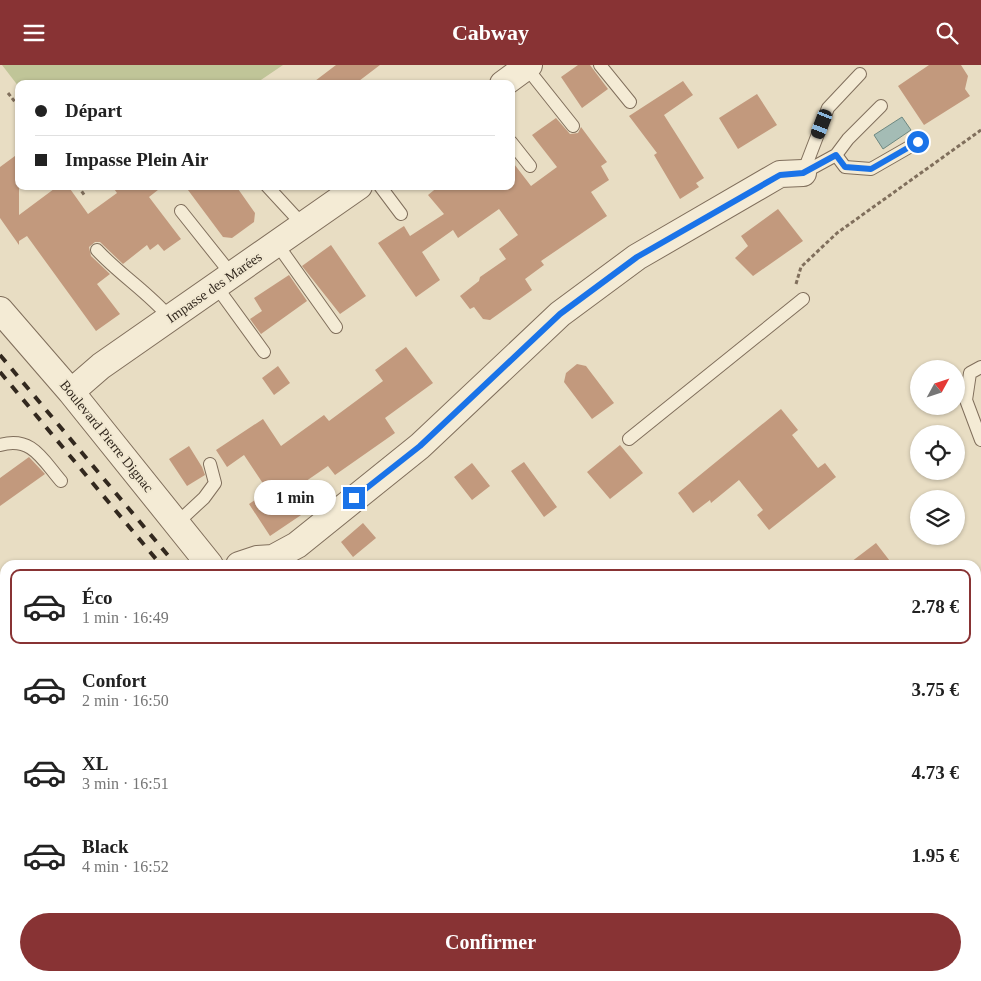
<!DOCTYPE html>
<html lang="fr">
<head>
<meta charset="utf-8">
<style>
	:root { --surface:#fff; --page:#f2f2f2; --text:#222; --muted:#767676; --line:#e0e0e0; --accent:#883334 }
	body { margin:0; font-family:"Times New Roman",serif; background:var(--page); color:var(--text); height:100vh; display:flex; flex-direction:column; font-size:19px; white-space:nowrap }
	* { box-sizing:border-box; margin:0 }
	p { font-size:16px; color:var(--muted) }
	.icon { flex:none; width:28px; height:28px; fill:none; stroke:currentColor; stroke-width:2; stroke-linecap:round; stroke-linejoin:round }
	.map { position:relative; flex:1; overflow:hidden }
	.side { position:absolute; left:0px; top:495px; width:981px; height:421px; display:flex; flex-direction:column; background:var(--surface); border-radius:15px 15px 0 0; box-shadow:0 1px 4px #0004 }
	.side>* { flex:none }
	.banner { position:absolute; left:15px; top:15px; width:500px; height:110px; border-radius:10px; box-shadow:0 1px 4px #0004; display:grid; align-content:center; height:110px; padding:0 20px; background:var(--surface) }
	.needle { width:32px; rotate:50deg }
	.buttons { position:absolute; left:910px; top:295px; display:grid; gap:10px }
	.buttons a { display:grid; place-items:center; width:55px; height:55px; border-radius:50%; background:var(--surface); box-shadow:0 1px 4px #0004; font-size:25px }
	.end { position:absolute; width:22px; height:22px; margin:-11px; border:6px solid #1a73e8; background:#fff; box-shadow:0 0 0 2px #fff }
	.from { border-radius:50% }
	.bubble { position:absolute; height:35px; border-radius:18px; background:var(--surface); box-shadow:0 1px 4px #0004; font-size:16px; font-weight:700; line-height:35px; text-align:center }
	.car { position:absolute; width:15px; height:30px; margin:-15px -8px; border-radius:6px; box-shadow:0 0 4px 1px #0007; background:linear-gradient(#222 24%,#8ab4d8 0 40%,#222 0 76%,#8ab4d8 0 86%,#222 0) }
	.banner b { display:flex; align-items:center; gap:18px; height:48px; font-size:19px }
	.banner b+b { border-top:1px solid var(--line) }
	.banner i { width:12px; height:12px; background:var(--text) }
	ul { padding:9px 0 0; list-style:none }
	li { display:flex; align-items:center; gap:15px; height:75px; margin:0 10px 8px; padding:0 10px; border:2px solid transparent; border-radius:10px }
	li div { flex:1 }
	li b { display:block; font-size:19px }
	li em { font-style:normal; font-weight:700 }
	li.selected { border-color:var(--accent) }
	li>.icon { width:45px; height:45px; stroke-width:1.5 }
	.primary-button { display:flex; gap:10px; margin-top:auto; padding:10px 20px }
	.primary-button a { flex:1; height:58px; border-radius:30px; background:var(--accent); color:#fff; font-size:20px; font-weight:700; line-height:58px; text-align:center }
	header { display:flex; justify-content:space-between; align-items:center; height:65px; padding:0 20px; background:var(--accent); color:#fff; font-size:22px; font-weight:700 }
	.map>svg:first-child { display:block }
	.green { fill:#c0c598 }
	.water { fill:#a4bcb5; stroke:#6d8881 }
	.building { fill:#c2997d }
	.lines { fill:none; stroke-linecap:round; stroke-linejoin:round }
	.lane-casing { stroke:#806f5c; stroke-width:14 }
	.street-casing { stroke:#806f5c; stroke-width:28 }
	.path { stroke:#806f5c; stroke-width:3; stroke-dasharray:4 2.5; stroke-linecap:butt }
	.lane { stroke:#f4ebd5; stroke-width:12 }
	.street { stroke:#f4ebd5; stroke-width:26 }
	.rail { stroke:#32281e; stroke-width:4; stroke-dasharray:9 9; stroke-linecap:butt }
	.route { stroke:#1a73e8; stroke-width:6 }
	.labels { text-anchor:middle; stroke-width:4; stroke-linejoin:round; paint-order:stroke }
	.street-label { font-size:14px; fill:#32281e; stroke:#f1e8d1 }
</style>
</head>
<body>
<header><svg class="icon" aria-label="menu" viewBox="0 0 24 24"><path d="M4 6h16M4 12h16M4 18h16"/></svg>Cabway<svg class="icon" aria-label="search" viewBox="0 0 24 24"><circle cx="10" cy="10" r="6"/><path d="M15 15l6 6"/></svg></header>
<div class="map">
<svg width="981" height="916" viewBox="0 0 981 916">
	<rect width="100%" height="100%" fill="#e8ddc3"/>
	<!-- green -->
	<path class="green" d="M2,0h281l-28,19h-236v3z"/>
	<!-- water -->
	<path class="water" d="M902,52l9,13 -28,19 -9,-14z"/>
	<!-- building -->
	<path class="building" d="M336,0h44l-25,19h-44z
		M578,0h12l18,24 -26,19 -21,-31z
		M929,0h32l7,11 -3,13 5,7 -46,29 -26,-39z
		M683,16l10,14 -29,20 40,63 -8,5 3,4 -19,12 -26,-44 3,-2 -28,-37z
		M757,29l20,31 -39,24 -19,-31z
		M556,53l14,16 8,-1 3,-6 26,35 -6,4 8,14 -18,12 16,24 -66,45 3,4 -19,14 7,11 -42,30 -7,-1 -9,-12 -4,2 -10,-13 19,-15 1,-4 26,-18 -7,-10 19,-14 -19,-26 -41,29 -5,-8 -31,22 18,28 -24,17 -38,-54 26,-17 6,10 34,-22 -16,-19 11,-9h72v-26l20,26 26,-19 -25,-32z
		M19,88v62l39,-29h10l20,28 29,-21 -5,-7h51l-14,11 32,42 -17,12 -6,-7 -8,6 -3,-5 -24,19 -23,-22h-5l-6,5 2,9 19,18 -13,10 23,30 -24,17 -69,-95 -8,5v4l-19,-27v-51z
		M185,121h51l19,27 -1,9 -22,16 -9,-1z
		M778,144l25,32 -50,35 -18,-18 13,-12 -7,-10z
		M331,180l35,51 -26,18 -38,-48z
		M289,210l18,26 -46,33 -11,-15 12,-8 -8,-13z
		M406,282l27,36 -48,35 10,15 -60,42 -7,-9 -32,22 14,21 -40,27 -21,-32 19,-13 -24,-36 -17,12 -11,-17 47,-31 18,27 43,-31 5,6 54,-40 -8,-11z
		M577,299l9,2 28,37 -22,16 -28,-37 2,-9z
		M278,301l12,17 -16,12 -12,-17z
		M781,344l17,21 -6,5 26,33 7,-5 11,14 -67,53 -12,-15 6,-5 -24,-30 -28,23 -1,-3 -17,13 -15,-20z
		M620,380l23,28 -33,26 -23,-27z
		M189,381l13,21 3,8 -18,11 -18,-27z
		M29,392l16,17 -45,32v-28z
		M524,397l33,45 -13,10 -33,-46z
		M472,398l18,23 -18,14 -18,-23z
		M363,458l13,15 -23,19 -12,-15z
		M876,478l17,22h-46z"/>
	<g class="lines">
		<!-- lane casing -->
		<g class="lane-casing">
			<path id="lane" d="M600,0l30,37
				M526,2l47,59
				M511,77l19,24
				M836,90l9,12 26,2 47,-27
				M803,108l25,-65 32,-34
				M803,108l33,-18 12,-16 33,-33
				M267,121l36,39
				M380,121l21,28
				M181,146l51,64
				M277,179l59,83
				M97,185c23,25 51,42 73,68
				M216,221l48,66
				M981,302l-11,6 -4,27 15,40
				M629,374l174,-140
				M0,380c32,-9 42,14 61,36
				M177,458l27,-25 11,-15 -5,-19
				M305,916l6,-5"/>
		</g>
		<!-- street casing -->
		<g class="street-casing">
			<path id="street" d="M503,19l26,-19
				M0,245l71,82 139,173
				M71,327l30,-26 258,-180
				M239,500l18,-6 16,-1 24,-13 123,-99 140,-132 77,-57 143,-83 23,-1
				M529,911l4,5
				M785,916l6,-5"/>
		</g>
		<!-- path -->
		<path class="path" d="M8,28l11,14
			M78,121l7,10
			M796,219l5,-17 36,-34 144,-103
			M0,913l6,3"/>
		<!-- lane -->
		<use href="#lane" class="lane"/>
		<!-- street -->
		<use href="#street" class="street"/>
		<!-- rail -->
		<path class="rail" d="M0,290l176,210
			M0,307l161,193
			M469,911l3,5
			M482,911l3,5"/>
	</g>
	<g class="lines">
		<!-- route -->
		<path class="route" d="M354,433l66,-52 140,-132 77,-57 143,-82 23,-2 33,-18 9,12 26,2 47,-27"/>
	</g>
	<g class="labels">
		<!-- street labels -->
		<g class="street-label">
			<text transform="translate(214 222) rotate(-35)" y="5">Impasse des Marées</text>
			<text transform="translate(107 371) rotate(51)" y="5">Boulevard Pierre Dignac</text>
		</g>
	</g>
</svg>
<div class="buttons">
<a><svg class="needle" viewBox="-14 -14 28 28"><path d="M0-13l5 13h-10z" fill="#e53935"/><path d="M0 13l5-13h-10z" fill="#767676"/></svg></a>
<a><svg class="icon" aria-label="locate" viewBox="0 0 24 24"><circle cx="12" cy="12" r="6"/><path d="M12 2v4M12 18v4M2 12h4M18 12h4"/></svg></a>
<a><svg class="icon" aria-label="layers" viewBox="0 0 24 24"><path d="M12 4l9 5-9 5-9-5zM3 14l9 5 9-5"/></svg></a>
</div>
<i class="end from" style="left:918px;top:77px"></i>
<i class="end" style="left:354px;top:433px"></i>
<div class="bubble" style="left:254px;top:415px;width:82px">1 min</div>
<i class="car" style="left:822px;top:59px;rotate:201deg"></i>
<div class="banner">
<b><i class="from"></i>Départ</b>
<b><i></i>Impasse Plein Air</b>
</div>
<section class="side">
<ul>
<li class="selected"><svg class="icon" aria-label="car" viewBox="0 0 24 24"><path d="M5 17H2v-5l4-1 3-4h7l3 4 3 1v5h-3M9 17h6M6 11h13"/><circle cx="7" cy="17" r="2"/><circle cx="17" cy="17" r="2"/></svg><div><b>Éco</b><p>1 min · 16:49</p></div><em>2.78 €</em></li>
<li><svg class="icon" aria-label="car" viewBox="0 0 24 24"><path d="M5 17H2v-5l4-1 3-4h7l3 4 3 1v5h-3M9 17h6M6 11h13"/><circle cx="7" cy="17" r="2"/><circle cx="17" cy="17" r="2"/></svg><div><b>Confort</b><p>2 min · 16:50</p></div><em>3.75 €</em></li>
<li><svg class="icon" aria-label="car" viewBox="0 0 24 24"><path d="M5 17H2v-5l4-1 3-4h7l3 4 3 1v5h-3M9 17h6M6 11h13"/><circle cx="7" cy="17" r="2"/><circle cx="17" cy="17" r="2"/></svg><div><b>XL</b><p>3 min · 16:51</p></div><em>4.73 €</em></li>
<li><svg class="icon" aria-label="car" viewBox="0 0 24 24"><path d="M5 17H2v-5l4-1 3-4h7l3 4 3 1v5h-3M9 17h6M6 11h13"/><circle cx="7" cy="17" r="2"/><circle cx="17" cy="17" r="2"/></svg><div><b>Black</b><p>4 min · 16:52</p></div><em>1.95 €</em></li>
</ul>
<div class="primary-button"><a>Confirmer</a></div>
</section>
</div>
</body>
</html>
